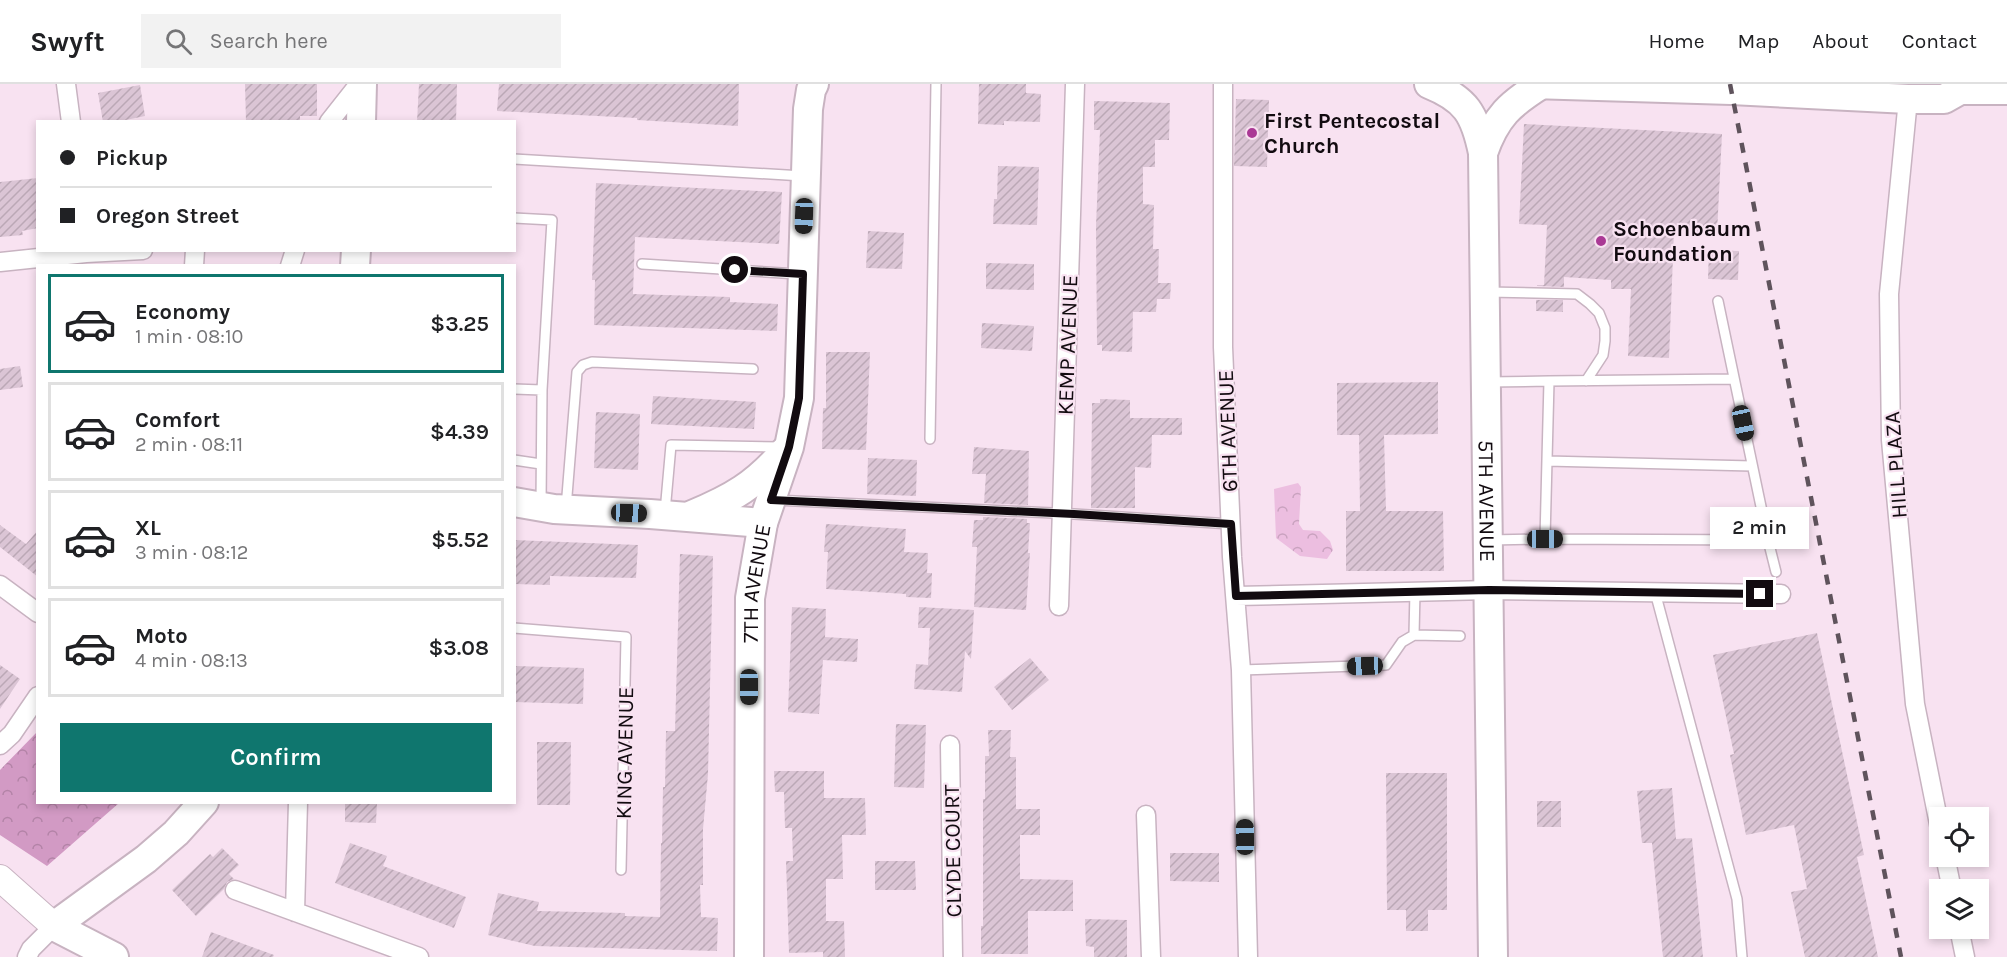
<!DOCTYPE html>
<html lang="en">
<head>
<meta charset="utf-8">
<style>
	:root { --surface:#fff; --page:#f2f2f2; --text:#202124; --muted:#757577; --line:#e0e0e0; --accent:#0f766e }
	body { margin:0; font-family:Karla,sans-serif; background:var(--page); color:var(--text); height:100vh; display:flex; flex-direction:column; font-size:22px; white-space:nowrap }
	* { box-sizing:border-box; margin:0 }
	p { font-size:20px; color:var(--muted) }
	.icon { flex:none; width:33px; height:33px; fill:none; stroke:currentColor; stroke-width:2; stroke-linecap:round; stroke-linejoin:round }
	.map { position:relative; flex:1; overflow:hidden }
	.drawer { position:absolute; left:36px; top:180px; width:480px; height:540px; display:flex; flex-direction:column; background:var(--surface); border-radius:0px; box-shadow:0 3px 9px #0003 }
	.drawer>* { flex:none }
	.banner { position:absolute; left:36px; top:36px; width:480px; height:132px; border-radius:0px; box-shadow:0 3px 9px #0003; display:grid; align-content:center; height:132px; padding:0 24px; background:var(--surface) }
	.tools { position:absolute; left:1929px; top:723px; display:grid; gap:12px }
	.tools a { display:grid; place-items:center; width:60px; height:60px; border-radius:0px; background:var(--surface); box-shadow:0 3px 9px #0003; font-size:30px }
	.end { position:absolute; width:27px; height:27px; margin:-14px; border:8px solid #120b10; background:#fff; box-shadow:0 0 0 3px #fff }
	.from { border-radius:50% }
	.bubble { position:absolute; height:42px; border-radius:0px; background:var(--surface); box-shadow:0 3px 9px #0003; font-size:20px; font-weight:600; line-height:42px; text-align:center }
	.car { position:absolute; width:18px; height:36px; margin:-18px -9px; border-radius:8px; box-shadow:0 0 4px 2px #0007; background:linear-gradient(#222 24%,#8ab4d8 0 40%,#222 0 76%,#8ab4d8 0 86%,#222 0) }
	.banner b { display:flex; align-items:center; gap:21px; height:57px; font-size:22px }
	.banner b+b { border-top:2px solid var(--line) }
	.banner i { width:15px; height:15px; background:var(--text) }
	ul { padding:10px 0 0; list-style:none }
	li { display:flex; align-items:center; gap:18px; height:99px; margin:0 12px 9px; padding:0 12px; border:3px solid var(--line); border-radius:0px }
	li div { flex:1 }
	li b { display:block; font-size:22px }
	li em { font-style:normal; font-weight:600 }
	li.selected { border-color:var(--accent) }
	li>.icon { width:54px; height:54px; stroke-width:1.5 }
	.cta { display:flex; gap:12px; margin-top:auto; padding:12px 24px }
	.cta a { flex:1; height:69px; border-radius:0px; background:var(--accent); color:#fff; font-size:24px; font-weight:600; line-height:69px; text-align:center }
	header { display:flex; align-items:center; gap:36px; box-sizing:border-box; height:84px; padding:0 30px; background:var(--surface); border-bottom:2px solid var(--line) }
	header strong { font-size:28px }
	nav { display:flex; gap:33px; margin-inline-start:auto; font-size:21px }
	.search { width:420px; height:54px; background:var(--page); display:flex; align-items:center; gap:15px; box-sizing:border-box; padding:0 21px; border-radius:0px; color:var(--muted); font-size:22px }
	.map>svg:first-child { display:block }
	.forest { fill:url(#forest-crowns) }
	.park { fill:url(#park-crowns) }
	.building { fill:url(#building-hatch) }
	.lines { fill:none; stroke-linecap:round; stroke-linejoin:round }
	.service-casing { stroke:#c8b3c1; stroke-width:12 }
	.minor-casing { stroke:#c8b3c1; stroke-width:21 }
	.secondary-casing { stroke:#c8b3c1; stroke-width:28 }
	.primary-casing { stroke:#c8b3c1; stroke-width:32 }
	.service { stroke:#fff; stroke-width:9 }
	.minor { stroke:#fff; stroke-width:18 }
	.secondary { stroke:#fff; stroke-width:26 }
	.primary { stroke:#fff; stroke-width:28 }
	.rail { stroke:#5f535c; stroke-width:4.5; stroke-dasharray:10 10; stroke-linecap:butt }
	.route { stroke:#120b10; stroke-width:8 }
	.poi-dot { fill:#aa3995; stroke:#f8e2f1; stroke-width:2 }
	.labels { text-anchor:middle; stroke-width:4.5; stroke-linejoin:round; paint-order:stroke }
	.poi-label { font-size:22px; font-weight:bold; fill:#120b10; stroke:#f8e2f1; text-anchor:start }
	.street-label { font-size:22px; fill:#120b10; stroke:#f8e2f1 }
</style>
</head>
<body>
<header>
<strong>Swyft</strong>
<div class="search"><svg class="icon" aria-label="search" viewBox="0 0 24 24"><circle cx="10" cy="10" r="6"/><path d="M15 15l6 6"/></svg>Search here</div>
<nav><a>Home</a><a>Map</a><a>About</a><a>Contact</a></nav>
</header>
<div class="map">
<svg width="2007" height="873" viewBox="0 0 2007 873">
	<defs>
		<pattern id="forest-crowns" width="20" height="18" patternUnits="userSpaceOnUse" patternTransform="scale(1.5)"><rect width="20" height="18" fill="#d29ac4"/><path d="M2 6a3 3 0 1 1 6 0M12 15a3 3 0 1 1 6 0" fill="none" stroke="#b383a7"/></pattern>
		<pattern id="park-crowns" width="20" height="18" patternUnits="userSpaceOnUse" patternTransform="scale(1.5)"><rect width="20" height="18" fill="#ecbee0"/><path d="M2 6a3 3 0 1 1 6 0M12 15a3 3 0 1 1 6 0" fill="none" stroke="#c9a2bf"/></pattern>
		<pattern id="building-hatch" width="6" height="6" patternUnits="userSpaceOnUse" patternTransform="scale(1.5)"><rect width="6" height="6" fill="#dbc5d5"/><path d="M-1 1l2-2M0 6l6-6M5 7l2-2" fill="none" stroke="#bba8b6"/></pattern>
	</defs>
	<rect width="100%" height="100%" fill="#f8e2f1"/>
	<!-- forest -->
	<path class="forest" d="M37,648l1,70 81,1 -72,63 -47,-31v-65z"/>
	<!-- park -->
	<path class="park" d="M1298,399l3,4 -2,37 4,6 17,1 10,10 3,9 -6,9 -27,-3 -24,-18 -2,-49z"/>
	<!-- building -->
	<path class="building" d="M245,0h72v32h-17v6h-54z
		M419,0h38l-1,38h-39z
		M499,0h240l-1,42 -101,-6v-2l-140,-7z
		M979,0h47v9l15,1 -1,28 -36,-1v4l-26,-1z
		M140,1l5,31 -29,6h-13l-5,-29z
		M1236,15l33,1 -2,67 -33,-1z
		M1094,17l76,2 -1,37h-14v27h-12v37l11,1 -1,44h6l-1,34h13l-1,16h-13l-1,13h-23l-1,40 -30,-1v-6h-5l-1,-119 4,-96h-6z
		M1524,40l198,10 -5,99 -43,-2 -5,127 -41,-2 3,-67h-20v-9l-47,-3v10l-27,-1v-1h7l3,-60 -28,-1z
		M998,82l41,1 -2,58 -44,-1 1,-25h3z
		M38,94v50l-16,3 1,4 -23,2v-55z
		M596,99l186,9 -3,52 -144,-7 -2,57 97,3v5l48,2 -1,27 -183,-6 1,-45h-3z
		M868,147l36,2 -2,36 -36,-1z
		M1709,166l30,1 -1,29 -30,-1z
		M986,179l48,1v26l-48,-1z
		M1536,216h27v12l-27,-1z
		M982,239l52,3 -2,25 -51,-3z
		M826,268h44l-4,98 -44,-1 1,-41h3z
		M20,282l3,21 -23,3v-21z
		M1438,298v52l-54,1 2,76h57l1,60h-98v-60h14l-1,-76h-22v-52z
		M653,312l103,6 -2,27 -103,-5z
		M1100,315l30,1v18h52v17h-30l-1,33 -16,-1v41h-44l1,-105h8z
		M596,328l44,2 -2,56 -44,-2z
		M974,363l55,4 -1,54 -44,-2 2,-29h-14z
		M868,374l49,2 -1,36 -49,-2z
		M983,433l44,2v4h3l-2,30h2l-4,57 -52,-3 3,-60h-5l2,-27h9z
		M826,440l80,5 -2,23 24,1 -1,20h5l-1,25 -25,-1v-3l-80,-5 2,-37h-4z
		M0,441l26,19 12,-14v47l-38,-30z
		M514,456l124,5 -2,33 -86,-2v9l-36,-1z
		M680,470l33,2 -5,218 -5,55v56h-3l1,32 17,1 -1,33 -182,-5 -47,-11 10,-42 41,9 -2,9 88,2v3l35,1 1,-74h1l1,-56h2l1,-56h9z
		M792,523l34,2 -1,28 33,2 -1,23 -34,-2 -4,54 -31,-2z
		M919,523l55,3 -3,49 -6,-8 -3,41 -48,-3 2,-25 12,1 2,-37h-12z
		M1817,549l47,222 -7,2 21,100h-73l-14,-65 16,-3 -13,-64 -48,10 -16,-80 4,-1 -21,-99z
		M1030,574l19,22 -37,30 -18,-23z
		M0,581l20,14 -20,30z
		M515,582l69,2 -1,36 -69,-2z
		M896,640l30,1 -2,63 -30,-1z
		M988,646h23l-1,27h6v52h24v26h-20v44l53,1v31h-45v43h-47v-28h2v-127h2v-43h4z
		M537,658h34l-1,63h-33z
		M774,687h50v27h41l1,37h-24l1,44h-17v42h18l1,36h-22v-5l-34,1 -3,-92h7l-1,-33h-7l-1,-36h-9z
		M1386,689h61v137h-19v21h-22v-21h-19z
		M1672,704l4,51 16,-1 11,119h-40l-11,-114h-10l-5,-52z
		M1537,717h24v26h-24z
		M345,718h32l-1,21 -31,-1z
		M350,759l37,13 -4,10 83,31 -12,31 -119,-45z
		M222,764l17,17 -10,9 5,5 -7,3 -3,7 -28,27 -24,-26 38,-36 3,3z
		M1170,769h49v29l-49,-1z
		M875,777h40l1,29h-41z
		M1085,835l42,1v37h-33v-10l-8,-1z
		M211,848l63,23 -1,2h-71z"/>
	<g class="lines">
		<!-- service casing -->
		<g class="service-casing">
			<path id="service" d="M514,75l289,17
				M514,134l38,2 -10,170 -28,-1
				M642,180l156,10
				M1488,208l89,2 13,10 9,9 6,15v13l-2,14 -17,26
				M1549,297l185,-2
				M1488,298l61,-1 -4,158 -55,1
				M930,355l6,-355
				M514,376l27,4
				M1547,377l205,5
				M774,416l300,14 157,10
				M541,420l1,-114
				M566,424l11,-136 6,-7 9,-3 161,7
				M665,428l6,-67 110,2
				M1545,455l223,1 -50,-239
				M1768,456l8,32
				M1655,508l82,307 5,58
				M514,544l112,9 -5,233
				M1414,551l1,-44
				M1241,586l145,-5 16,-23 12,-7 46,1"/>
		</g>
		<!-- minor casing -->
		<g class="minor-casing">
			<path id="minor" d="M66,0l5,38
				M1223,0v263l9,210 9,113 7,287
				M1908,15l-19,195 2,146 24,264 25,125
				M329,38l30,-38
				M0,178l86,-9 57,-3
				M194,182l1,-16
				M290,182l5,-16
				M0,501l38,28
				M1236,512l253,-6 292,4
				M1059,522l16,-522
				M0,661l12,-11 26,-38
				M950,661l3,212
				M1146,731l5,142
				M1945,772l7,34
				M235,806l184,67
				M295,828l3,-110
				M1959,844l6,29
				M27,873l4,-8 23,-23"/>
		</g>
		<!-- secondary casing -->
		<g class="secondary-casing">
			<path id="secondary" d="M0,794l54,48"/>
		</g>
		<!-- primary casing -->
		<g class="primary-casing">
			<g id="primary">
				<path id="s1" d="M1429,0c37,15 46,30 54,69l10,804"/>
				<path d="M1531,0l200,6 177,9h36l16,-9h47"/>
				<path d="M361,38l1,-38"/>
				<path d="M1483,69c13,-37 27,-49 59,-69"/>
				<path d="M355,182l1,-16"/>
				<path d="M514,418l40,7 96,5 113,9"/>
				<path d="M692,431c41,-17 63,-30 92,-63"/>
				<path d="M114,873l-60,-31 92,-67 30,-26 28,-31"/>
				<path id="s2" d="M749,873l1,-359 13,-75 26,-76 10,-49 9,-289 3,-19 3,-6"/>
			</g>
		</g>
		<!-- service -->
		<use href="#service" class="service"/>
		<!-- minor -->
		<use href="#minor" class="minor"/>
		<!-- secondary -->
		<use href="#secondary" class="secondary"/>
		<!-- primary -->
		<use href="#primary" class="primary"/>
		<!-- rail -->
		<path class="rail" d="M1730,0l171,873"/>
	</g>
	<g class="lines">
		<!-- route -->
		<path class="route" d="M735,186l68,4 -4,124 -10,49 -18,53 303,14 157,10 5,72 253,-6 271,4"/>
	</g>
	<!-- markers -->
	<g class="poi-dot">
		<circle cx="1252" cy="49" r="6"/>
		<circle cx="1601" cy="157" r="6"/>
	</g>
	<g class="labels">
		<!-- poi labels -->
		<g class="poi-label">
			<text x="1264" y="44">First Pentecostal<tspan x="1264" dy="25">Church</tspan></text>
			<text x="1613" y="152">Schoenbaum<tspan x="1613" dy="25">Foundation</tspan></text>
		</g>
		<!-- street labels -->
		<g class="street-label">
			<text transform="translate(1067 261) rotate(-88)" y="8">KEMP AVENUE</text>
			<text transform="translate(1227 347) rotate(-92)" y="8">6TH AVENUE</text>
			<text transform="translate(1895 381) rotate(-94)" y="8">HILL PLAZA</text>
			<text dy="8" stroke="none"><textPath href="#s1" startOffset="441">5TH AVENUE</textPath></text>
			<text dy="8" stroke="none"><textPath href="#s2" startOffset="374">7TH AVENUE</textPath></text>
			<text transform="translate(624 669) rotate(-89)" y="8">KING AVENUE</text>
			<text transform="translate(952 767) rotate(-91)" y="8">CLYDE COURT</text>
		</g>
	</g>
</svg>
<div class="tools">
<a><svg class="icon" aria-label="locate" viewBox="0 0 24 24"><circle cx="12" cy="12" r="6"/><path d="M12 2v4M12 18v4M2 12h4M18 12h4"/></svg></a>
<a><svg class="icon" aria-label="layers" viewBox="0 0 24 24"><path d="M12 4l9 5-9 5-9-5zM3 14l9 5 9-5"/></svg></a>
</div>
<i class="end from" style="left:735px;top:186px"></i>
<i class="end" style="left:1760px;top:510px"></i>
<div class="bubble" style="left:1710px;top:423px;width:99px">2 min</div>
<i class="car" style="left:804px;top:132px;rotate:182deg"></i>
<i class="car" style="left:1743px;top:339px;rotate:168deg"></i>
<i class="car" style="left:629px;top:429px;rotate:92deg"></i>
<i class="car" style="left:1545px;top:455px;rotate:90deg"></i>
<i class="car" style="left:1365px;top:582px;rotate:268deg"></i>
<i class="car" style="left:749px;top:603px;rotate:180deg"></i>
<i class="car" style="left:1245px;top:753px;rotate:359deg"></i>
<div class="banner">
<b><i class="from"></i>Pickup</b>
<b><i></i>Oregon Street</b>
</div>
<section class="drawer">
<ul>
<li class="selected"><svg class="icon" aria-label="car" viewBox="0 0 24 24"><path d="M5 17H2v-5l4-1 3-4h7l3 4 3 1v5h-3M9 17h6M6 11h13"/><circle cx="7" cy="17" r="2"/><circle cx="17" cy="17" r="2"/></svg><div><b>Economy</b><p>1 min · 08:10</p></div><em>$3.25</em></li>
<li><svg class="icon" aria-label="car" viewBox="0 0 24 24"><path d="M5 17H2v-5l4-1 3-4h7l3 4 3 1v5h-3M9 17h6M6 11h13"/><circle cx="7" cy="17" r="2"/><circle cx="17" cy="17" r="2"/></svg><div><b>Comfort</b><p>2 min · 08:11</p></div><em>$4.39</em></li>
<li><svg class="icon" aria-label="car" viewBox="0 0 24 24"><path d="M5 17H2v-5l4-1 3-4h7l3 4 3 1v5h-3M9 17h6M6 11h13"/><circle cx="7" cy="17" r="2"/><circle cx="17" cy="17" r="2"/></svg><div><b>XL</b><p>3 min · 08:12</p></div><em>$5.52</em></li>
<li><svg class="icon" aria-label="car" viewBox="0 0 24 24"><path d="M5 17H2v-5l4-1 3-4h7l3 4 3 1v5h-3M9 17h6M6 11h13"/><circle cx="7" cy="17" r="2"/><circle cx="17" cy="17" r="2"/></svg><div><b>Moto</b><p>4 min · 08:13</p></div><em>$3.08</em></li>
</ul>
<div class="cta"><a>Confirm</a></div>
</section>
</div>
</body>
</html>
